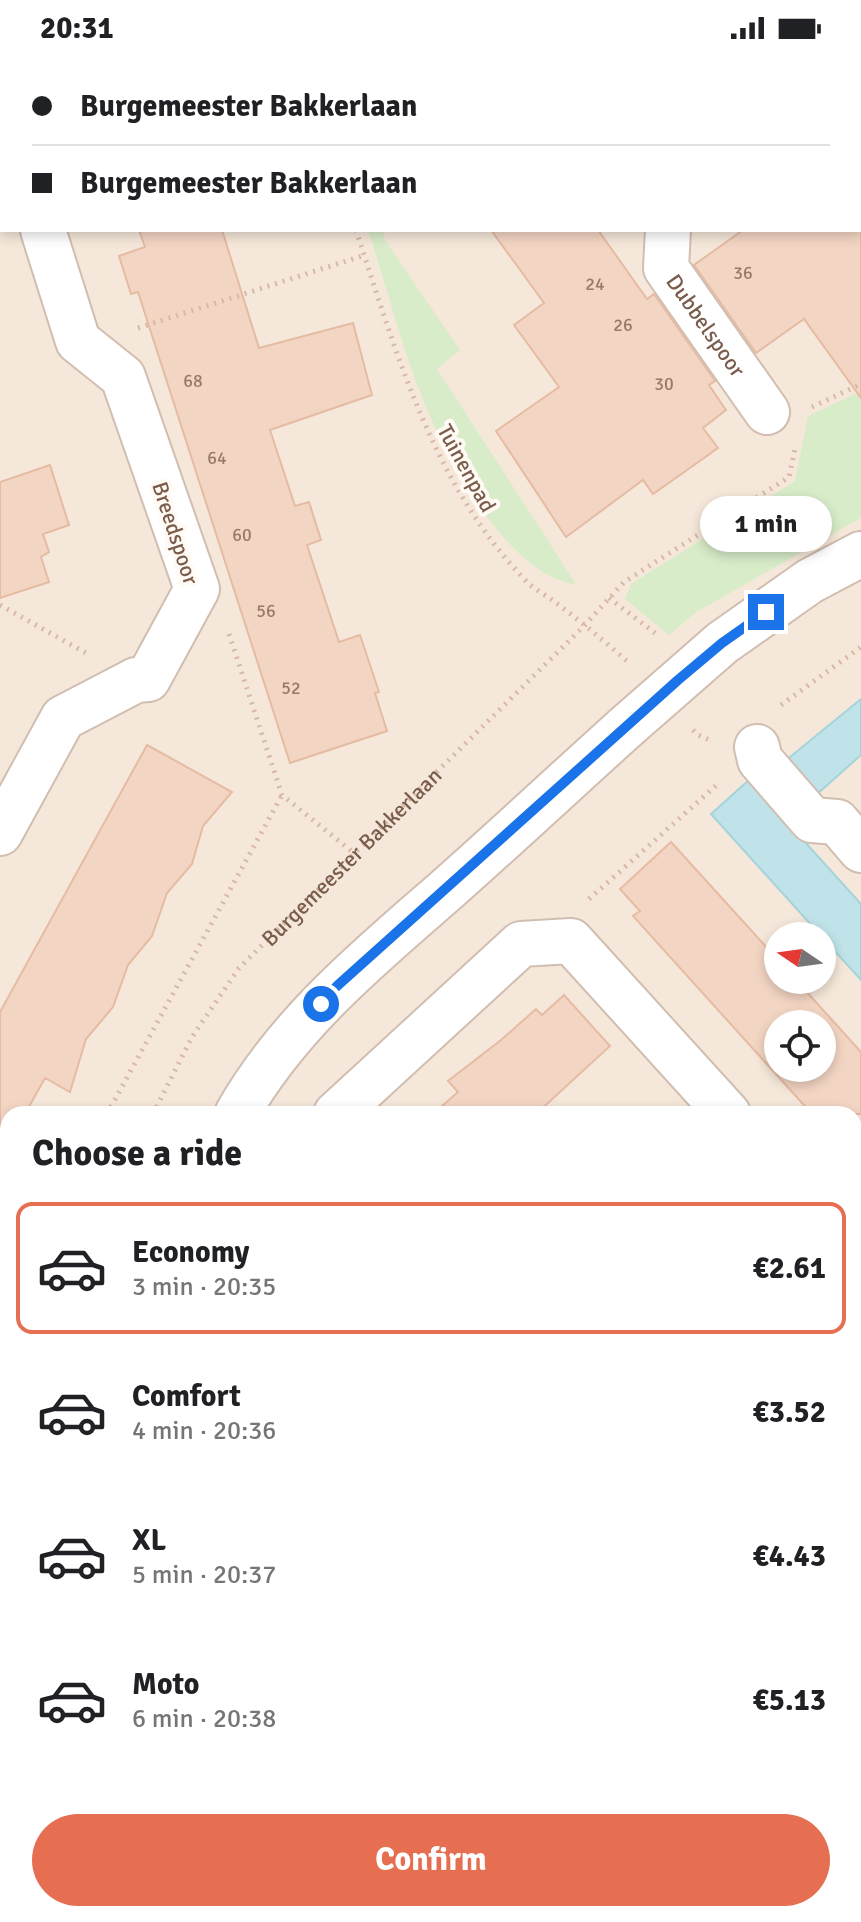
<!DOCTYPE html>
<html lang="en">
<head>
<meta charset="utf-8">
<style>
	:root { --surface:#fff; --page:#f6f6f6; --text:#202124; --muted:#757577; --line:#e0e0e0; --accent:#e76f51 }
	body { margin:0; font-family:Signika,sans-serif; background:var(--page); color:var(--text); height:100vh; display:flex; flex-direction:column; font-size:30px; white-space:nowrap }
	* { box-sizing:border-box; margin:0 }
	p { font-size:26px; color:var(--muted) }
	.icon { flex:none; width:44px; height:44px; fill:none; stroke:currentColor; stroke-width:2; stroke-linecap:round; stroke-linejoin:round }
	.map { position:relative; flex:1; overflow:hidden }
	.panel { position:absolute; left:0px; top:1050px; width:862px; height:816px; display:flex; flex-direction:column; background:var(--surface); border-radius:24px 24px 0 0; box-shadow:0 4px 12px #0003 }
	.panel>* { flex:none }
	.guide { position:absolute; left:0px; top:0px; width:862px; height:176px; box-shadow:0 4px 12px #0003; display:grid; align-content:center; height:176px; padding:0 32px; background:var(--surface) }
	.needle { width:52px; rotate:283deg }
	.controls { position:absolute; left:764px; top:866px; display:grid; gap:16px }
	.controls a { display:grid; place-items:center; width:72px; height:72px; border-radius:50%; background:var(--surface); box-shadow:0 4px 12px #0003; font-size:40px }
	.end { position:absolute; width:36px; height:36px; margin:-18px; border:10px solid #1a73e8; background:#fff; box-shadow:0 0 0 4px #fff }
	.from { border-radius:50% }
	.bubble { position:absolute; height:56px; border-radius:28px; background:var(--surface); box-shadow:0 4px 12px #0003; font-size:26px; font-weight:700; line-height:56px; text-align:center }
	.guide b { display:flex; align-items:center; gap:28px; height:76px; font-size:30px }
	.guide b+b { border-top:2px solid var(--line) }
	.guide i { width:20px; height:20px; background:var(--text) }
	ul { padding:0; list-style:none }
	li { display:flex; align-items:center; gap:24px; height:132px; margin:0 16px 12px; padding:0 16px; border:4px solid transparent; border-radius:16px }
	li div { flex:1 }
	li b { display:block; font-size:30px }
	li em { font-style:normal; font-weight:700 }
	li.on { border-color:var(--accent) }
	li>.icon { width:72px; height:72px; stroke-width:1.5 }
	h2 { padding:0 32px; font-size:36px; line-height:96px }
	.button { display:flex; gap:16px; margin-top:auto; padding:16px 32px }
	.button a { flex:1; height:92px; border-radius:48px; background:var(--accent); color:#fff; font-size:32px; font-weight:700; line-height:92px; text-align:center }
	.status { display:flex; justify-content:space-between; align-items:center; height:56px; padding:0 40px; background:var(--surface); direction:ltr }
	.status svg { height:22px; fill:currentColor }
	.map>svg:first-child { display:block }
	.residential { fill:#f5e8da; fill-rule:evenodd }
	.green { fill:#d8ecc9 }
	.water { fill:#bfe3e8; stroke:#a5d3da; stroke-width:2 }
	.building { fill:#f3d5c3; stroke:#e6bba3; stroke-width:2; fill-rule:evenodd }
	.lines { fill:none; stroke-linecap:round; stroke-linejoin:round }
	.minor-tunnel { stroke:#dcd0c4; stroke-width:44; stroke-dasharray:44 22; stroke-linecap:butt }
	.minor-casing { stroke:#d1beb0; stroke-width:48 }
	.path { stroke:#d9b8a5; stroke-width:5; stroke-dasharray:2 6; stroke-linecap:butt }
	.minor { stroke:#fff; stroke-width:44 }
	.minor-bridge-casing { stroke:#d1beb0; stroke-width:48; stroke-linecap:butt }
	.minor-bridge { stroke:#fff; stroke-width:44 }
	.route { stroke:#1a73e8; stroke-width:10 }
	.labels { text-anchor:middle; stroke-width:8; stroke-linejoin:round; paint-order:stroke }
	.number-label { font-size:18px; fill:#987a6a }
	.street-label { font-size:22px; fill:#7a5c4d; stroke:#fffaf3 }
</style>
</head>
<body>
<div class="status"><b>20:31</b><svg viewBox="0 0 49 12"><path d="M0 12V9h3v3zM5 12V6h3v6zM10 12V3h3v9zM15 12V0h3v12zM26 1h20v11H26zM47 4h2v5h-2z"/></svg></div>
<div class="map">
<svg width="861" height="1866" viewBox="0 0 861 1866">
	<rect width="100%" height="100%" fill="#fdf6ec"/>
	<!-- residential -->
	<path class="residential" d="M0,0h861v1866h-861zM2,2h858v172h-858zM778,880h44v44h-44zM778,968h44v44h-44zM8,1058h846v800h-846z"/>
	<!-- green -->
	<path class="green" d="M368,174h15l2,10 75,110 -23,19 139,215c-63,-7 -119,-109 -143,-161 -28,-61 -44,-129 -65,-193z
		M861,335v127l-166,95 -26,22 -44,-36 6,-15 164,-103 13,-65z"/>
	<!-- water -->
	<path class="water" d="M861,643v56l-45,40 -31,-34z
		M749,724l112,124v76l-150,-166z
		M638,1858h90l7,8h-90z"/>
	<!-- building -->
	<path class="building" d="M139,174h83l37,118 94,-25 19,72 -102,35 25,76 14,-4 12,38 -14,5 32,97 21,-7 19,57 -4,1 12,38 -97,32 -152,-471 -7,2 -12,-38 26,-9z
		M491,174h107l49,69 7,-5 61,87 -6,4 17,25 -23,18 15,20 -65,46 -10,-14 -77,57 -70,-106 63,-44 -45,-62 30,-22z
		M743,174h118v168l-57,-79 -48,34 -62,-88z
		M50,409l19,60 -26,9 6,18 -8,5 8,25 -49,16v-116z
		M147,689l85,47 -29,34 -11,38 -25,29 -15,43 -24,29 -15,42 -27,32 -16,53 -25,-14 -20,36h-17v33l-8,15v-150z
		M671,786l107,118v20h18l65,72v62h-49l-179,-198 7,-5 -20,-22zM778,968h44v44h-44z
		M564,939l46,51 -74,68h-103l25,-22 -10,-11 53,-41 35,-31 6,6z"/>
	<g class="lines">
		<!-- minor-tunnel -->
		<path class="minor-tunnel" d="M854,1596l7,1"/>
		<!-- minor casing -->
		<g class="minor-casing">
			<g id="minor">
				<path d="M571,0l1,2"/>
				<path d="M39,2l7,-2"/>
				<path d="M860,33h1"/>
				<path d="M0,42l2,6"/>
				<path id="s2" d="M668,174l-2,38 101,144"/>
				<path d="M722,587l88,-62 51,-27"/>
				<path d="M757,691l3,13 52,60 25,2 24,28"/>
				<path d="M0,777l63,-115 73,-38 12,-1 49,-90 -74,-212 -45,-36 -35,-111"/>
				<path d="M237,1058c51,-90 130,-155 207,-222 61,-54 121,-110 182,-165"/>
				<path d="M336,1058l185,-170 50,-3 157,173"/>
				<path d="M854,1197l7,8"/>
				<path d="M854,1329l7,-7"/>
				<path d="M0,1653h8"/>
				<path d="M825,1858l7,8"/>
				<path d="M159,1866v-8"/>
				<path d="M235,1866v-8"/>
			</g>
		</g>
		<!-- path -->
		<g class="path">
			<path d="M301,0v2"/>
			<path d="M0,122l2,-1"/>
			<path d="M356,174c41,125 77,255 171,352 7,7 17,12 25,18 26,19 51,40 75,61"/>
			<path d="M138,272l227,-73"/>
			<path d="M812,351l49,-23"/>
			<path d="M609,542l50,38"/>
			<path d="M0,549l86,48"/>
			<path d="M229,578l53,161 73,59"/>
			<path d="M781,649l80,-58"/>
			<path d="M693,674l5,5 14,6"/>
			<path d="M589,843l130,-116"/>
			<path d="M107,1058l175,-319"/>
			<path id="s1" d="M153,1058l39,-77 47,-69 345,-342 40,-44 165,-105 6,-28"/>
			<path d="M0,1112l8,1"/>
			<path d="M93,1866v-8"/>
			<path d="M462,1866l1,-8"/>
			<path d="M560,1866l1,-8"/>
		</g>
		<!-- minor -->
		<use href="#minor" class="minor"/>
		<!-- minor-bridge casing -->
		<g class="minor-bridge-casing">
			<path id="minor-bridge" d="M626,671l96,-84"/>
		</g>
		<!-- minor-bridge -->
		<use href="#minor-bridge" class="minor-bridge"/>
	</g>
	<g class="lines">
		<!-- route -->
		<path class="route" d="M321,948l16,-18 341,-306 44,-37 44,-31"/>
	</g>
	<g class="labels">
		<!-- number labels -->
		<g class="number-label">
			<text x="743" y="223">36</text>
			<text x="595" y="234">24</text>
			<text x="623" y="275">26</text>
			<text x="193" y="331">68</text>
			<text x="664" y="334">30</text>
			<text x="217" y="408">64</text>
			<text x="242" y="485">60</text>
			<text x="266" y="561">56</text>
			<text x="291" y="638">52</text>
		</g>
		<!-- street labels -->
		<g class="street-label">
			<text dy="8" stroke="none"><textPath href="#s2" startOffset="108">Dubbelspoor</textPath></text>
			<text transform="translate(467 412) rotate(61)" y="8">Tuinenpad</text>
			<text transform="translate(176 477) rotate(72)" y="8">Breedspoor</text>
			<text dy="8" stroke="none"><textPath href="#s1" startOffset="328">Burgemeester Bakkerlaan</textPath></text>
		</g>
	</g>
</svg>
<div class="controls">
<a><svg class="needle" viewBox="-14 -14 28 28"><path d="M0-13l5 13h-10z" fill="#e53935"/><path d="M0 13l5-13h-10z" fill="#757577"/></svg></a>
<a><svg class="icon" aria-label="locate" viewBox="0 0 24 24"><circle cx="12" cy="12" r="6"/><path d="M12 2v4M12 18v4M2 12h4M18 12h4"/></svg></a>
</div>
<i class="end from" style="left:321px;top:948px"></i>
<i class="end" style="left:766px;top:556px"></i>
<div class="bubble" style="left:700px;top:440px;width:132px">1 min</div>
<div class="guide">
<b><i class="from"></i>Burgemeester Bakkerlaan</b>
<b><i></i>Burgemeester Bakkerlaan</b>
</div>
<section class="panel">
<h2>Choose a ride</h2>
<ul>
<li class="on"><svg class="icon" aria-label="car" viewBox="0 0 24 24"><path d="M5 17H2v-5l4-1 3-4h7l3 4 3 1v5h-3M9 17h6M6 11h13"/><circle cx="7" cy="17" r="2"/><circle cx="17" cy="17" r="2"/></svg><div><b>Economy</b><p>3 min · 20:35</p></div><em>€2.61</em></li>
<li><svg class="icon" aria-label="car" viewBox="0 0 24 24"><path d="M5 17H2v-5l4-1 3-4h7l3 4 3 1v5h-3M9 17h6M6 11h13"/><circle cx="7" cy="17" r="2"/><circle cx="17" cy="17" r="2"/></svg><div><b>Comfort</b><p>4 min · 20:36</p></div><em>€3.52</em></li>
<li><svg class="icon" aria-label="car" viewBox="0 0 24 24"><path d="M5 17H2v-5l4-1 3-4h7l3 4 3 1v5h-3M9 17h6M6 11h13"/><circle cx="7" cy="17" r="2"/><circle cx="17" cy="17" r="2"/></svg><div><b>XL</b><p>5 min · 20:37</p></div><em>€4.43</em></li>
<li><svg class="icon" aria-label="car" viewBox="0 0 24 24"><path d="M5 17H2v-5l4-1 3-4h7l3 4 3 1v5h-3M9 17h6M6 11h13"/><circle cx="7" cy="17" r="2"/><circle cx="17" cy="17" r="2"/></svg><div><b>Moto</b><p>6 min · 20:38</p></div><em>€5.13</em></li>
</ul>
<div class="button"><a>Confirm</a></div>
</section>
</div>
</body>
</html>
